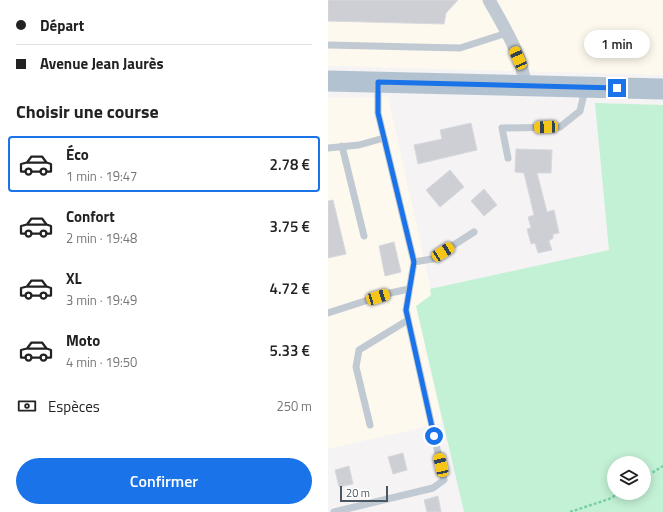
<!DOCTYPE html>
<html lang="fr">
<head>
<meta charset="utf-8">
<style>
	:root { --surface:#fff; --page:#f6f6f6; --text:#222; --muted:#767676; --line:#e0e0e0; --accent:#1a73e8 }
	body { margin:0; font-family:"Titillium Web",sans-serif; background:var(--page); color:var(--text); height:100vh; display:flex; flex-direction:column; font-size:15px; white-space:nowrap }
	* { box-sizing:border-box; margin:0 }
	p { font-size:13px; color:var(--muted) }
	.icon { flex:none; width:22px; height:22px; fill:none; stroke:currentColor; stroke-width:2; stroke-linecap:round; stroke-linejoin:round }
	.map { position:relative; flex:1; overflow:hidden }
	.side { display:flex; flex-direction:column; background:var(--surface); width:328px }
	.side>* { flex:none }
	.banner { display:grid; align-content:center; height:88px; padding:0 16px; background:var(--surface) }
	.controls { position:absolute; left:279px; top:456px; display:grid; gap:8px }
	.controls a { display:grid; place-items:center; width:44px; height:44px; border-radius:50%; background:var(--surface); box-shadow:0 2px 10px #0003; font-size:20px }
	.scale { position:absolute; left:12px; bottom:10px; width:48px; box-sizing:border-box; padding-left:4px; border:2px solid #4a5661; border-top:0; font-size:11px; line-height:14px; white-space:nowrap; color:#4a5661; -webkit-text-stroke:3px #fff; paint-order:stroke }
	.end { position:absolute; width:18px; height:18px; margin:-9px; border:5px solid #1a73e8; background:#fff; box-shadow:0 0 0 2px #fff }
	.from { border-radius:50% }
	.bubble { position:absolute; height:28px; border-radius:14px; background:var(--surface); box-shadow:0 2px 10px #0003; font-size:13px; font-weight:600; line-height:28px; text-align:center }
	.car { position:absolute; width:12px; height:24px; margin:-12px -6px; border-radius:5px; box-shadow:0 0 3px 1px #0007; background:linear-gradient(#f5c518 24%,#345 0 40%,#f5c518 0 76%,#345 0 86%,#f5c518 0) }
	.banner b { display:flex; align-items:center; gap:14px; height:38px; font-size:15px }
	.banner b+b { border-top:1px solid var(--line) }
	.banner i { width:10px; height:10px; background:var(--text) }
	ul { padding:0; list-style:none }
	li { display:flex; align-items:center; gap:12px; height:56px; margin:0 8px 6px; padding:0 8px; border:2px solid transparent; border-radius:4px }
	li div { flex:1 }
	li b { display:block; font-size:15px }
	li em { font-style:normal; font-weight:600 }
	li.active { border-color:var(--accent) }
	li>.icon { width:36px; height:36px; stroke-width:1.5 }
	h2 { padding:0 16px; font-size:18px; line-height:48px }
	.pay { display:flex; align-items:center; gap:10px; height:44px; padding:0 16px; font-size:15px }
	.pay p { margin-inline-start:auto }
	.cta { display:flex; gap:8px; margin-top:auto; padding:8px 16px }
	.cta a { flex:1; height:46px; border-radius:24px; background:var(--accent); color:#fff; font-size:16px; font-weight:600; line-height:46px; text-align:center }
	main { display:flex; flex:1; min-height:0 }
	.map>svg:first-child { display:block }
	.commercial { fill:#fdf9ef }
	.green { fill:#c3f1d5; fill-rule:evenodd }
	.building { fill:#cdcfd5; stroke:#d7d9de }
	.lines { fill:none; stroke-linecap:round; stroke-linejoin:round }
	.path { stroke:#7ad0a6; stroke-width:2.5; stroke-dasharray:3 2; stroke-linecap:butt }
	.service { stroke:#c1cad2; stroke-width:7 }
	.minor { stroke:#c1cad2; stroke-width:13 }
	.primary { stroke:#b3c2d1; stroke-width:21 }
	.route { stroke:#1a73e8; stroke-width:5 }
</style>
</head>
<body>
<main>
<section class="side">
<div class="banner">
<b><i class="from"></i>Départ</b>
<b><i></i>Avenue Jean Jaurès</b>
</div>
<h2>Choisir une course</h2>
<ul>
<li class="active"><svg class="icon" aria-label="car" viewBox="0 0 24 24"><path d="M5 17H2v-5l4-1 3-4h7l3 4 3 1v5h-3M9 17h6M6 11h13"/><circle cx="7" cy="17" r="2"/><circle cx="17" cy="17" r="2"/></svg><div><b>Éco</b><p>1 min · 19:47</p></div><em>2.78 €</em></li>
<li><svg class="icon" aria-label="car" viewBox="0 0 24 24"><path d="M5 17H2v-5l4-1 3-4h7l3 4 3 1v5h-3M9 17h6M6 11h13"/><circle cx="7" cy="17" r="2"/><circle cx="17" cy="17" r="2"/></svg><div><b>Confort</b><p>2 min · 19:48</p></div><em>3.75 €</em></li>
<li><svg class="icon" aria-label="car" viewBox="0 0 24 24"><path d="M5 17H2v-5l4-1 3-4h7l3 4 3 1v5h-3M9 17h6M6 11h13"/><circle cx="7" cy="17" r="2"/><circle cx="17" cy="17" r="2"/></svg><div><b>XL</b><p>3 min · 19:49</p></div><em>4.72 €</em></li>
<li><svg class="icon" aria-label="car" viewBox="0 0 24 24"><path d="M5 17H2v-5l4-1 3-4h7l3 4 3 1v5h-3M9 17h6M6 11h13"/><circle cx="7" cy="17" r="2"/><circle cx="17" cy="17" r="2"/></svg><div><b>Moto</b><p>4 min · 19:50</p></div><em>5.33 €</em></li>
</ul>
<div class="pay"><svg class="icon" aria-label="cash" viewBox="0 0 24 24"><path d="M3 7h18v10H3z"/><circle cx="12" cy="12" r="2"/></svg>Espèces<p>250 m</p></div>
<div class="cta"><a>Confirmer</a></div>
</section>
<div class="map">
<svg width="335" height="512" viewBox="0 0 335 512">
	<rect width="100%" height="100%" fill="#f5f3f3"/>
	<!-- commercial -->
	<path class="commercial" d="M0,0h335v75l-335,-9z
		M60,97l44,198 -16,11 26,117 -114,26v-351z"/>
	<!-- green -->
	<path class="green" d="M267,103l68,2v407h-199l-48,-206 15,-11 -1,-6 179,-39zM286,463h30v30h-30z"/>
	<!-- building -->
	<path class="building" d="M0,0h130l-12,13 -2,11 -116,-3z
		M143,123l6,27 -59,14 -4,-19 28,-6 -2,-9z
		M188,149l36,1 -1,23h-14l10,39 7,-2 5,23 -6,1v4l-4,3 3,9 -14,3 -3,-10 -4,1 -4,-15 4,-1 -3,-11 6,-2 -10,-42 -9,-1z
		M122,170l14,17 -24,20 -14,-17z
		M156,189l13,16 -13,11 -13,-15z
		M5,200l13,54 -18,4v-57z
		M66,242l7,30 -16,4 -6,-30z
		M75,453l4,17 -14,4 -5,-17z
		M21,466l4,18 -14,3 -4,-17z
		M110,496l3,16h-14l-3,-12z"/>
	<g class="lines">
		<!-- path -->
		<path class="path" d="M316,478l19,-12
			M242,512l39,-13 11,-6"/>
		<!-- service -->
		<path class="service" d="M0,45l132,3 47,-15
			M14,146l22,90
			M0,148l31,-3 25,-7
			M180,158l-6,-30 58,-1 20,-16 5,-22
			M86,262l18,-3 42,-27
			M0,313l62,-20 19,-4
			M42,425l-14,-58 3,-17 49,-30
			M6,512l99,-24 11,-8 -38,-170 8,-48 -36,-149v-29"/>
		<!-- minor -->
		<path class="minor" d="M161,0c15,27 33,55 36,85"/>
		<!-- primary -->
		<path class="primary" d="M0,81l335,8"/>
	</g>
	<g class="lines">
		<!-- route -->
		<path class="route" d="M106,436l-28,-126 8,-48 -36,-149v-31l239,6"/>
	</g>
</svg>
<div class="controls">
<a><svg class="icon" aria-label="layers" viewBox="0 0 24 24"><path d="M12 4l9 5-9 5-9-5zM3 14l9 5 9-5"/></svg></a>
</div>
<div class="scale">20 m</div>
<i class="end from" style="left:106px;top:436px"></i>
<i class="end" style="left:289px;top:88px"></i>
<div class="bubble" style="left:256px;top:30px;width:66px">1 min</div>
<i class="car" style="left:190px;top:58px;rotate:336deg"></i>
<i class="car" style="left:218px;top:127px;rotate:268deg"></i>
<i class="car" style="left:115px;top:252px;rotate:57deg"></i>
<i class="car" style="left:50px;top:297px;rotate:73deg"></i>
<i class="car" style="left:113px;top:465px;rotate:347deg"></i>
</div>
</main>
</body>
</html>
